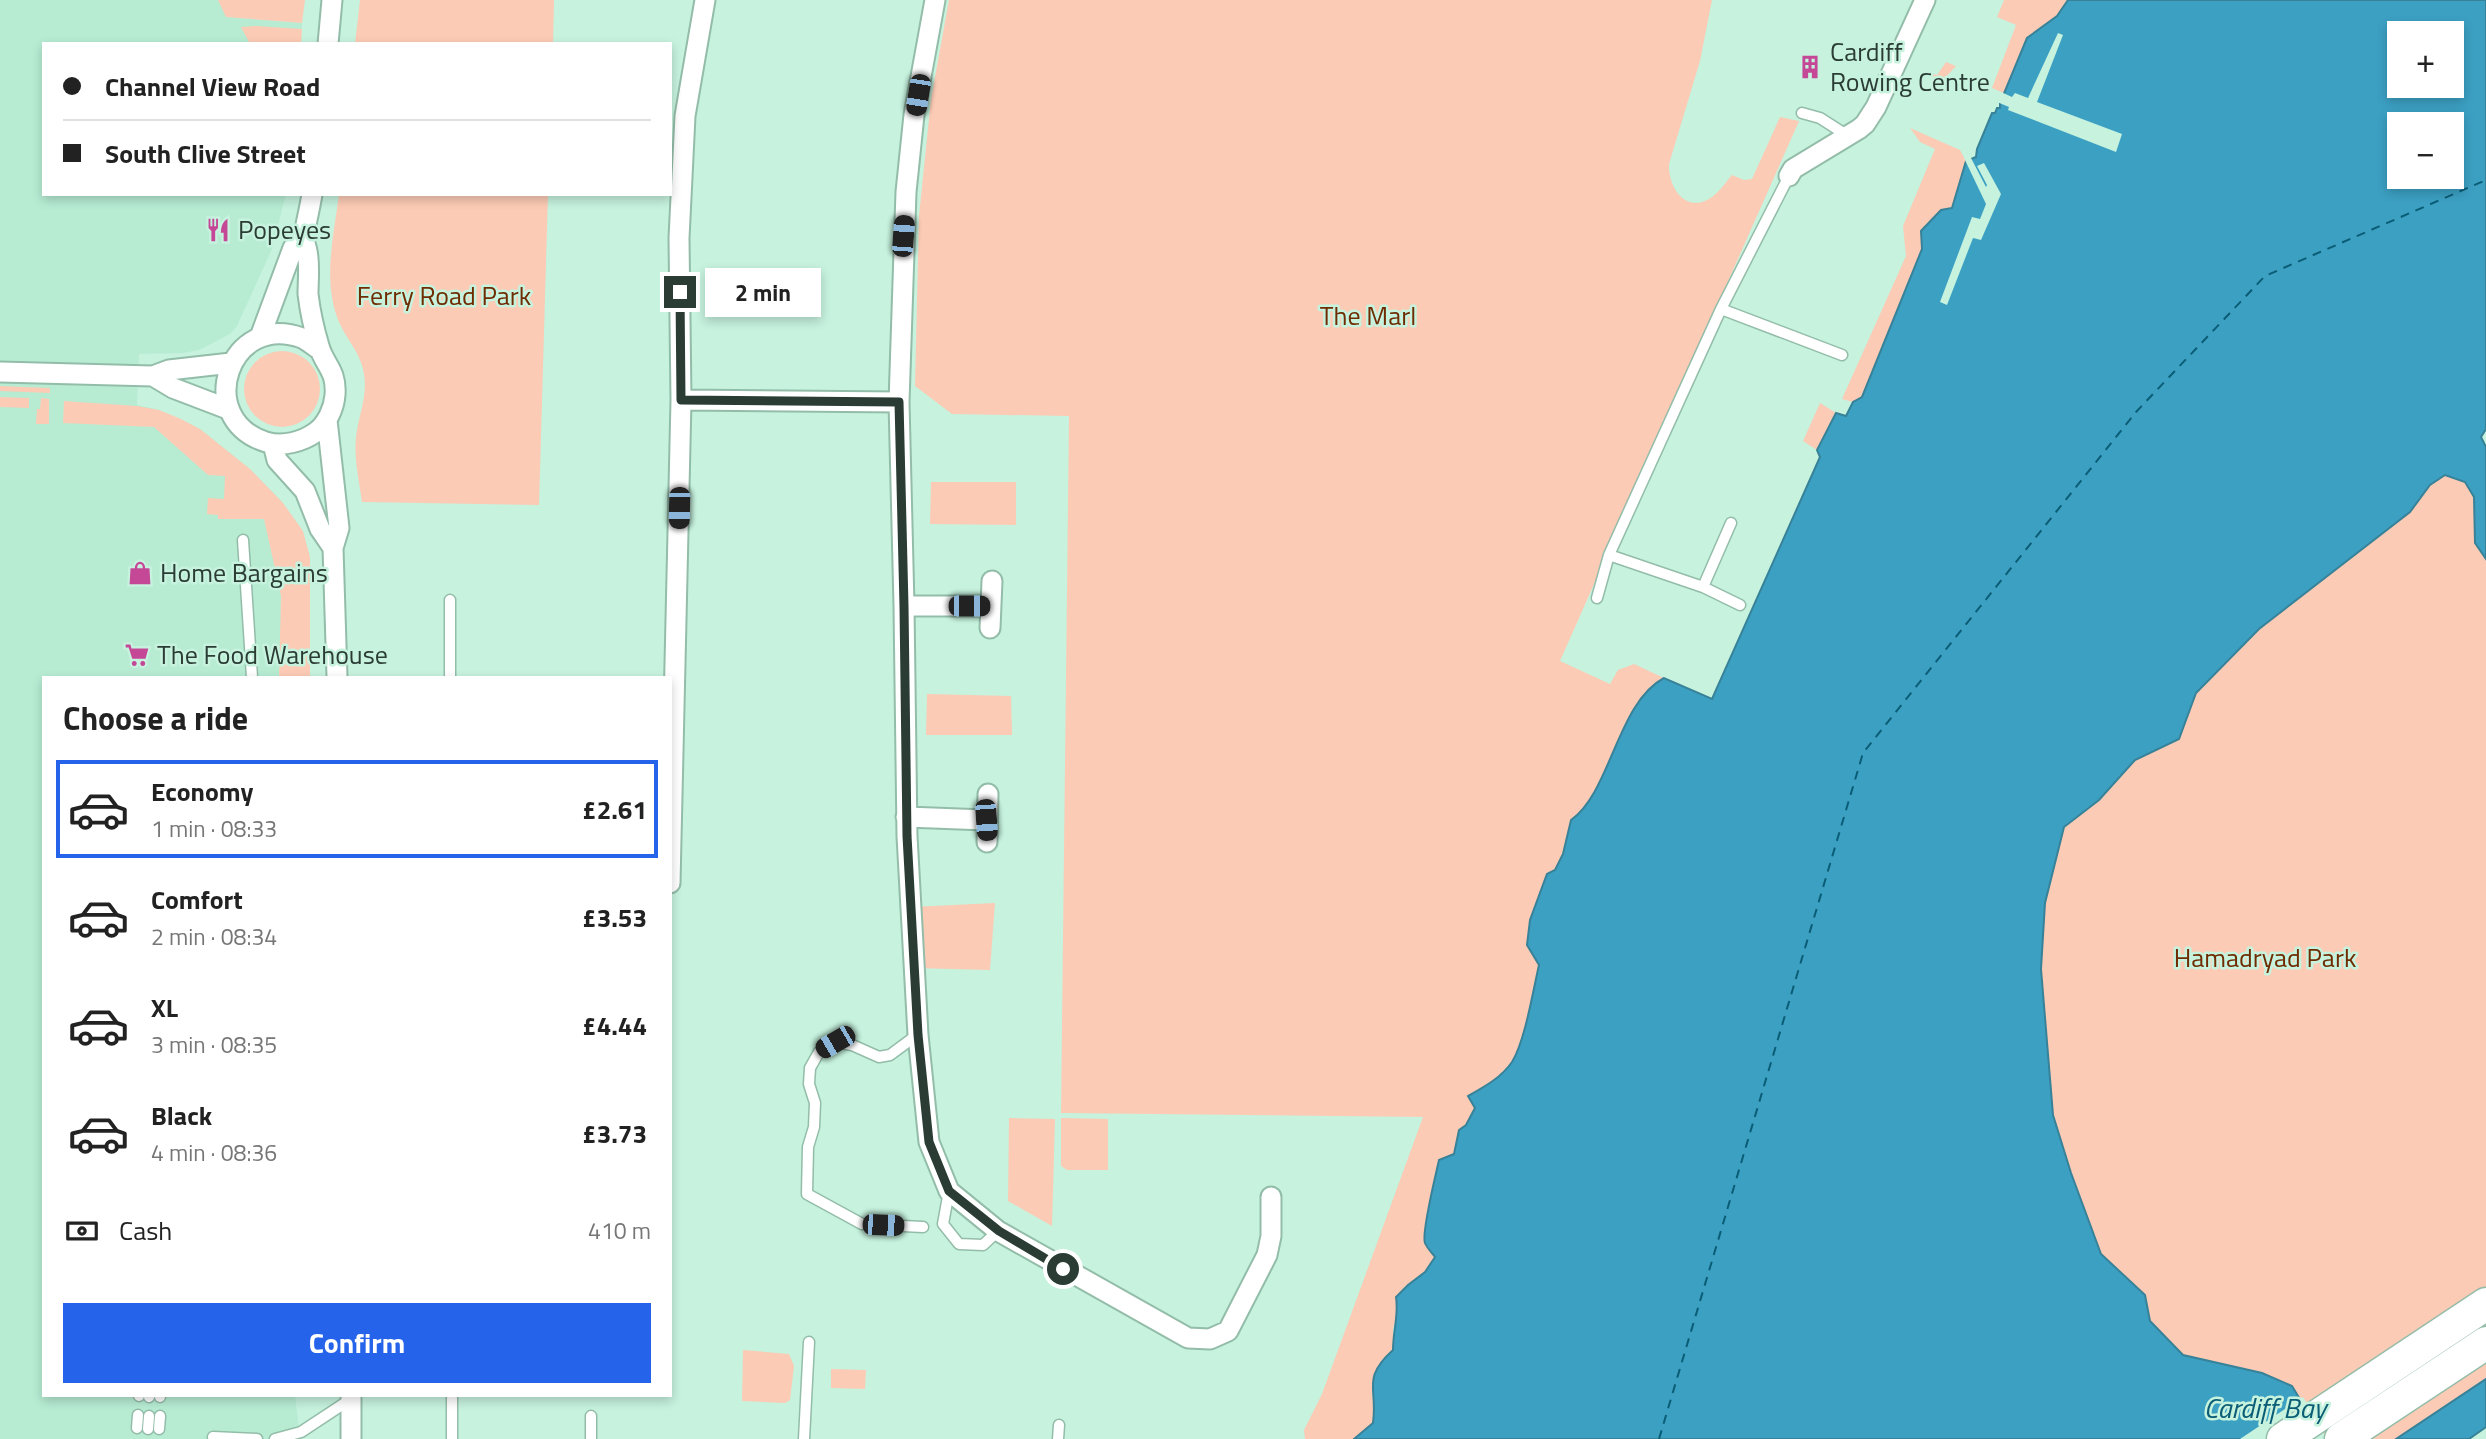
<!DOCTYPE html>
<html lang="en">
<head>
<meta charset="utf-8">
<style>
	:root { --surface:#fff; --page:#f6f6f6; --text:#222; --muted:#767676; --line:#e0e0e0; --accent:#2563eb }
	body { margin:0; font-family:"Titillium Web",sans-serif; background:var(--page); color:var(--text); height:100vh; display:flex; flex-direction:column; font-size:26px; white-space:nowrap }
	* { box-sizing:border-box; margin:0 }
	p { font-size:23px; color:var(--muted) }
	.icon { flex:none; width:38px; height:38px; fill:none; stroke:currentColor; stroke-width:2; stroke-linecap:round; stroke-linejoin:round }
	.map { position:relative; flex:1; overflow:hidden }
	.drawer { position:absolute; left:42px; top:676px; width:630px; height:721px; display:flex; flex-direction:column; background:var(--surface); border-radius:0px; box-shadow:0 4px 10px #0003 }
	.drawer>* { flex:none }
	.hud { position:absolute; left:42px; top:42px; width:630px; height:154px; border-radius:0px; box-shadow:0 4px 10px #0003; display:grid; align-content:center; height:154px; padding:0 21px; background:var(--surface) }
	.fabs { position:absolute; left:2387px; top:21px; display:grid; gap:14px }
	.fabs a { display:grid; place-items:center; width:77px; height:77px; border-radius:0px; background:var(--surface); box-shadow:0 4px 10px #0003; font-size:35px }
	.end { position:absolute; width:32px; height:32px; margin:-16px; border:9px solid #2b3c35; background:#fff; box-shadow:0 0 0 4px #fff }
	.from { border-radius:50% }
	.bubble { position:absolute; height:49px; border-radius:0px; background:var(--surface); box-shadow:0 4px 10px #0003; font-size:23px; font-weight:700; line-height:49px; text-align:center }
	.car { position:absolute; width:21px; height:42px; margin:-21px -10px; border-radius:9px; box-shadow:0 0 5px 2px #0007; background:linear-gradient(#222 24%,#8ab4d8 0 40%,#222 0 76%,#8ab4d8 0 86%,#222 0) }
	.hud b { display:flex; align-items:center; gap:24px; height:66px; font-size:26px }
	.hud b+b { border-top:2px solid var(--line) }
	.hud i { width:18px; height:18px; background:var(--text) }
	ul { padding:0; list-style:none }
	li { display:flex; align-items:center; gap:21px; height:98px; margin:0 14px 10px; padding:0 7px; border:4px solid transparent; border-radius:0px }
	li div { flex:1 }
	li b { display:block; font-size:26px }
	li em { font-style:normal; font-weight:700 }
	li.on { border-color:var(--accent) }
	li>.icon { width:63px; height:63px; stroke-width:1.5 }
	h2 { padding:0 21px; font-size:32px; line-height:84px }
	.pay { display:flex; align-items:center; gap:18px; height:77px; padding:0 21px; font-size:26px }
	.pay p { margin-inline-start:auto }
	.cta { display:flex; gap:14px; margin-top:auto; padding:14px 21px }
	.cta a { flex:1; height:80px; border-radius:0px; background:var(--accent); color:#fff; font-size:28px; font-weight:700; line-height:80px; text-align:center }
	.map>svg:first-child { display:block }
	.built { fill:#b7ecd3 }
	.green { fill:#fccbb5 }
	.water { fill:#3ca0c3; stroke:#378298; stroke-width:2; fill-rule:evenodd }
	.pier { fill:#c6f2de }
	.lines { fill:none; stroke-linecap:round; stroke-linejoin:round }
	.ferry { stroke:#0b5d75; stroke-width:2; stroke-dasharray:9 7; stroke-linecap:butt }
	.service-casing { stroke:#93bda9; stroke-width:13 }
	.minor-casing { stroke:#93bda9; stroke-width:23 }
	.primary-casing { stroke:#93bda9; stroke-width:35 }
	.service { stroke:#fff; stroke-width:10 }
	.minor { stroke:#fff; stroke-width:19 }
	.primary { stroke:#fff; stroke-width:32 }
	.route { stroke:#2b3c35; stroke-width:9 }
	.labels { text-anchor:middle; stroke-width:5; stroke-linejoin:round; paint-order:stroke }
	.poi-label { font-size:26px; fill:#2b3c35; stroke:#c6f2de; text-anchor:start }
	.park-label { font-size:26px; fill:#6f2b01; stroke:#c6f2de }
	.water-label { font-size:28px; font-style:italic; fill:#0b5d75; stroke:#c6f2de }
</style>
</head>
<body>
<div class="map">
<svg width="2486" height="1439" viewBox="0 0 2486 1439">
	<rect width="100%" height="100%" fill="#c6f2de"/>
	<!-- built -->
	<path class="built" d="M0,0h218l9,17 75,6 -1,21h-257v150h242l-14,55 -35,77 -7,8 -31,16 -16,3 -44,1 -2,51 22,5 41,19 50,40 33,34 -12,4 31,170h-258v718h251l5,44h-300z"/>
	<!-- green -->
	<path class="green" d="M218,0h87l-3,23 -76,-6z
		M360,0h194l-1,44h-198z
		M949,0h763l-12,61 -31,103c-1,22 15,49 40,35 9,-5 16,-16 23,-24l12,5 8,-1 28,-62 19,4 -239,540 50,23 8,-14 16,-6 30,14c-47,25 -52,114 -93,142l-8,34 -8,16 -8,4 -17,46 -3,25 12,20c-6,26 -14,76 -27,97 -11,16 -27,25 -44,34l7,11 -9,18 -7,5 -5,25 -23,39 -1,17 -5,15 -1,16 11,14 -10,16 -17,13 -15,43v22l-11,10 -10,36 4,7 -3,20 -19,16h-49l-1,-9 18,-36 101,-277 -362,-4 8,-697 -117,-2 -37,-28 4,-170 12,-117z
		M2004,0h64l-11,16 -30,22 -23,55 -12,-5 24,-63 -19,-8z
		M256,26l46,3 -1,15h-51l-9,-17z
		M1946,62l10,4 -12,13 -8,-1 -16,-7 17,4z
		M1910,128l50,22 6,11 -14,47 -31,23 1,18 -60,149 -9,4 -11,-3 64,-143 -3,-30 32,-77 -15,-7z
		M339,194h209l-9,311 -177,-3c-3,-22 -8,-42 -6,-64 2,-22 12,-41 8,-64 -3,-22 -20,-37 -27,-57 -14,-40 -3,-82 2,-123z
		M244 389a38 38 0 1 1 76 0a38 38 0 1 1-76 0Z
		M0,386l50,2v5l-50,-2z
		M0,397l29,1v10l-29,-1z
		M41,398l8,1v25h-13l1,-15h3z
		M64,401l73,5 22,4 22,9 19,10 50,40 33,34 20,28 7,26v120h-31l2,-81 -17,-77h-46v-4l-11,-1 1,-16 16,1 1,-23 -17,-1 -54,-48 -91,-4z
		M1820,403l16,10 -19,37 -14,-9z
		M2445,475l20,7 9,15 1,46 11,16v820l-90,60h-72l-62,-66 -79,-18 -33,-34 -6,-27 -43,-40 -30,-81 -18,-58 -12,-146 4,-66 19,-75 35,-28 36,-40 44,-21 17,-46 63,-64 151,-117 20,-27z
		M931,482h85v43l-86,-1z
		M927,694l84,2 1,39h-86z
		M995,903l-5,67 -76,-2 -2,-61z
		M1009,1118l46,1 -3,107 -44,-25z
		M1061,1118l47,1v51h-41l-6,-4z
		M743,1350l46,4 5,12 -4,34 -5,3 -43,-2z
		M831,1369l35,1 -1,19 -34,-1z"/>
	<!-- water -->
	<path class="water" d="M2068,0h418v429l-5,8 5,10v112l-11,-16 -1,-46 -9,-15 -20,-7 -15,10 -20,27 -151,117 -63,64 -17,46 -44,21 -36,40 -35,27 -19,76 -4,66 12,146 18,58 30,81 44,41 5,26 33,34 79,18 30,13 32,53h-970l19,-16c5,-35 -12,-44 20,-73 0,-19 6,-36 3,-53l12,-12 17,-13 10,-15c-3,-4 -8,-9 -10,-14 -4,-9 11,-69 14,-83l15,-6 5,-24 7,-5 9,-17 -7,-12c16,-9 33,-18 44,-34 13,-21 21,-71 27,-97l-12,-20 3,-25 17,-46 8,-4 8,-16 8,-34c40,-28 46,-117 93,-142l48,21 108,-242 -3,-7 19,-37 10,3 7,-14 9,-5 60,-148 -1,-18 20,-21 11,-2 14,-47 10,-4 1,-8 15,-36h3l2,-5h3v-5l27,-65 30,-22zM2399,33h53v53h-53zM2399,124h53v53h-53z
		M2486,1379v48l-17,12h-73z"/>
	<!-- pier -->
	<path class="pier" d="M2058,33l5,2 -26,67 85,32 -6,18 -108,-42 1,-3 -12,-5 4,-10 11,5 3,-4 13,5z
		M1970,156l16,31 1,-2 -10,-19 7,-3 17,31 -20,46 -8,-2 -26,67 -7,-3 32,-85 8,2 6,-15 -22,-46z
		M2303,1397l24,42h-87z"/>
	<g class="lines">
		<!-- ferry -->
		<path class="ferry" d="M1659,1439l204,-686 273,-341 129,-136 221,-96"/>
		<!-- service casing -->
		<g class="service-casing">
			<path id="service" d="M1802,113l18,5 28,18
				M1721,309l121,46
				M243,540l9,137
				M1609,555l94,32 37,18
				M1703,587l28,-64
				M1597,598l12,-43 112,-246 68,-133
				M450,677v-77
				M917,1035l-27,20 -11,2 -27,-12 -17,-3 -16,10 -9,16 -1,16 6,19 -1,24 -6,20 -1,47 55,30 61,3
				M949,1191l-6,33 16,20 24,1 15,-14
				M452,1395v44
				M139,1396v-1
				M149,1397l1,-2
				M160,1397v-2
				M591,1416v23
				M137,1428l1,-13
				M148,1429l1,-13
				M159,1429l1,-13
				M213,1437l44,2
				M275,1439l26,-7 50,-33
				M804,1439l5,-97
				M1058,1439l1,-14"/>
		</g>
		<!-- minor casing -->
		<g class="minor-casing">
			<path id="minor" d="M935,0l-21,115 -8,77 -7,210 5,204 3,230 11,199 11,107 20,49 49,40 190,107 22,1 18,-8 39,-76 4,-19v-39
				M328,44l4,-44
				M1789,176l4,-7 66,-40 6,-5 11,-17 49,-107
				M312,194c-2,14 -6,28 -8,42 0,6 2,10 3,15 3,14 1,29 1,43 2,17 6,35 11,52 5,19 18,24 16,49 -1,13 -8,29 -19,37 -14,10 -33,15 -50,10 -73,-23 -37,-131 36,-104 6,3 12,8 18,12
				M260,337l33,-89 11,-9
				M0,372l153,4
				M681,400l218,2
				M228,409l-55,-21 -20,-12 16,-6 62,-7
				M327,420l12,108 -6,20 4,129
				M273,444l4,16 28,31 15,38 13,19
				M904,606h86
				M990,628l2,-47
				M906,817l80,3
				M987,842l1,-48
				M670,883l11,-483 -2,-162 6,-122 20,-116
				M351,1395v44"/>
		</g>
		<!-- primary casing -->
		<g class="primary-casing">
			<path id="primary" d="M2283,1439l203,-135
				M2341,1439l145,-96"/>
		</g>
		<!-- service -->
		<use href="#service" class="service"/>
		<!-- minor -->
		<use href="#minor" class="minor"/>
		<!-- primary -->
		<use href="#primary" class="primary"/>
	</g>
	<g class="lines">
		<!-- route -->
		<path class="route" d="M680,292l1,108 218,2 5,204 3,230 11,199 11,107 20,49 50,40 64,38"/>
	</g>
	<!-- icons -->
	<defs>
		<g id="building-bare" transform="scale(1.89)"><path d="M-4-6H4V6H1V3H-1V6H-4ZM-2.5-4.3h1.7v1.8h-1.7ZM.8-4.3h1.7v1.8H.8ZM-2.5-1h1.7V.8h-1.7ZM.8-1h1.7V.8H.8Z" fill="#c54897" stroke="#c6f2de" stroke-width="2.5" paint-order="stroke"/></g>
		<g id="restaurant-bare" transform="scale(1.89)"><path d="M-5-6h1v4h1v-4h1v4h1v-4h1v5L-1.5 .5V6h-2V.5L-5-1ZM5-6V6H3V1.5H1.5Q1.5-4 5-6Z" fill="#c54897" stroke="#c6f2de" stroke-width="2.5" paint-order="stroke"/></g>
		<g id="shop-bare" transform="scale(1.89)"><path d="M-5-2.5h2.3a2.7 3.5 0 0 1 5.4 0H5L5.5 6h-11ZM-1.5-2.5h3a1.5 2.3 0 0 0-3 0Z" fill="#c54897" stroke="#c6f2de" stroke-width="2.5" paint-order="stroke"/></g>
		<g id="supermarket-bare" transform="scale(1.89)"><path d="M-6-5.5h2.5l.6 2H6L4.5 2H-2.5L-4.4-4H-6ZM-1.5 3.2a1.3 1.3 0 1 0 .1 0ZM3 3.2a1.3 1.3 0 1 0 .1 0Z" fill="#c54897" stroke="#c6f2de" stroke-width="2.5" paint-order="stroke"/></g>
	</defs>
	<g fill-rule="evenodd">
		<use href="#building-bare" x="1810" y="67"/>
		<use href="#restaurant-bare" x="218" y="230"/>
		<use href="#shop-bare" x="140" y="573"/>
		<use href="#supermarket-bare" x="137" y="655"/>
	</g>
	<g class="labels">
		<!-- poi labels -->
		<g class="poi-label">
			<text x="1830" y="61">Cardiff<tspan x="1830" dy="30">Rowing Centre</tspan></text>
			<text x="238" y="239">Popeyes</text>
			<text x="160" y="582">Home Bargains</text>
			<text x="157" y="664">The Food Warehouse</text>
		</g>
		<!-- park labels -->
		<g class="park-label">
			<text x="444" y="305">Ferry Road Park</text>
			<text x="1368" y="325">The Marl</text>
			<text x="2265" y="967">Hamadryad Park</text>
		</g>
		<!-- water labels -->
		<g class="water-label">
			<text x="2265" y="1418">Cardiff Bay</text>
		</g>
	</g>
</svg>
<div class="fabs">
<a>+</a>
<a>−</a>
</div>
<i class="end from" style="left:1063px;top:1269px"></i>
<i class="end" style="left:680px;top:292px"></i>
<div class="bubble" style="left:705px;top:268px;width:116px">2 min</div>
<i class="car" style="left:918px;top:95px;rotate:189deg"></i>
<i class="car" style="left:903px;top:236px;rotate:4deg"></i>
<i class="car" style="left:679px;top:508px;rotate:181deg"></i>
<i class="car" style="left:969px;top:606px;rotate:90deg"></i>
<i class="car" style="left:986px;top:820px;rotate:176deg"></i>
<i class="car" style="left:835px;top:1042px;rotate:240deg"></i>
<i class="car" style="left:883px;top:1225px;rotate:92deg"></i>
<div class="hud">
<b><i class="from"></i>Channel View Road</b>
<b><i></i>South Clive Street</b>
</div>
<section class="drawer">
<h2>Choose a ride</h2>
<ul>
<li class="on"><svg class="icon" aria-label="car" viewBox="0 0 24 24"><path d="M5 17H2v-5l4-1 3-4h7l3 4 3 1v5h-3M9 17h6M6 11h13"/><circle cx="7" cy="17" r="2"/><circle cx="17" cy="17" r="2"/></svg><div><b>Economy</b><p>1 min · 08:33</p></div><em>£2.61</em></li>
<li><svg class="icon" aria-label="car" viewBox="0 0 24 24"><path d="M5 17H2v-5l4-1 3-4h7l3 4 3 1v5h-3M9 17h6M6 11h13"/><circle cx="7" cy="17" r="2"/><circle cx="17" cy="17" r="2"/></svg><div><b>Comfort</b><p>2 min · 08:34</p></div><em>£3.53</em></li>
<li><svg class="icon" aria-label="car" viewBox="0 0 24 24"><path d="M5 17H2v-5l4-1 3-4h7l3 4 3 1v5h-3M9 17h6M6 11h13"/><circle cx="7" cy="17" r="2"/><circle cx="17" cy="17" r="2"/></svg><div><b>XL</b><p>3 min · 08:35</p></div><em>£4.44</em></li>
<li><svg class="icon" aria-label="car" viewBox="0 0 24 24"><path d="M5 17H2v-5l4-1 3-4h7l3 4 3 1v5h-3M9 17h6M6 11h13"/><circle cx="7" cy="17" r="2"/><circle cx="17" cy="17" r="2"/></svg><div><b>Black</b><p>4 min · 08:36</p></div><em>£3.73</em></li>
</ul>
<div class="pay"><svg class="icon" aria-label="cash" viewBox="0 0 24 24"><path d="M3 7h18v10H3z"/><circle cx="12" cy="12" r="2"/></svg>Cash<p>410 m</p></div>
<div class="cta"><a>Confirm</a></div>
</section>
</div>
</body>
</html>
